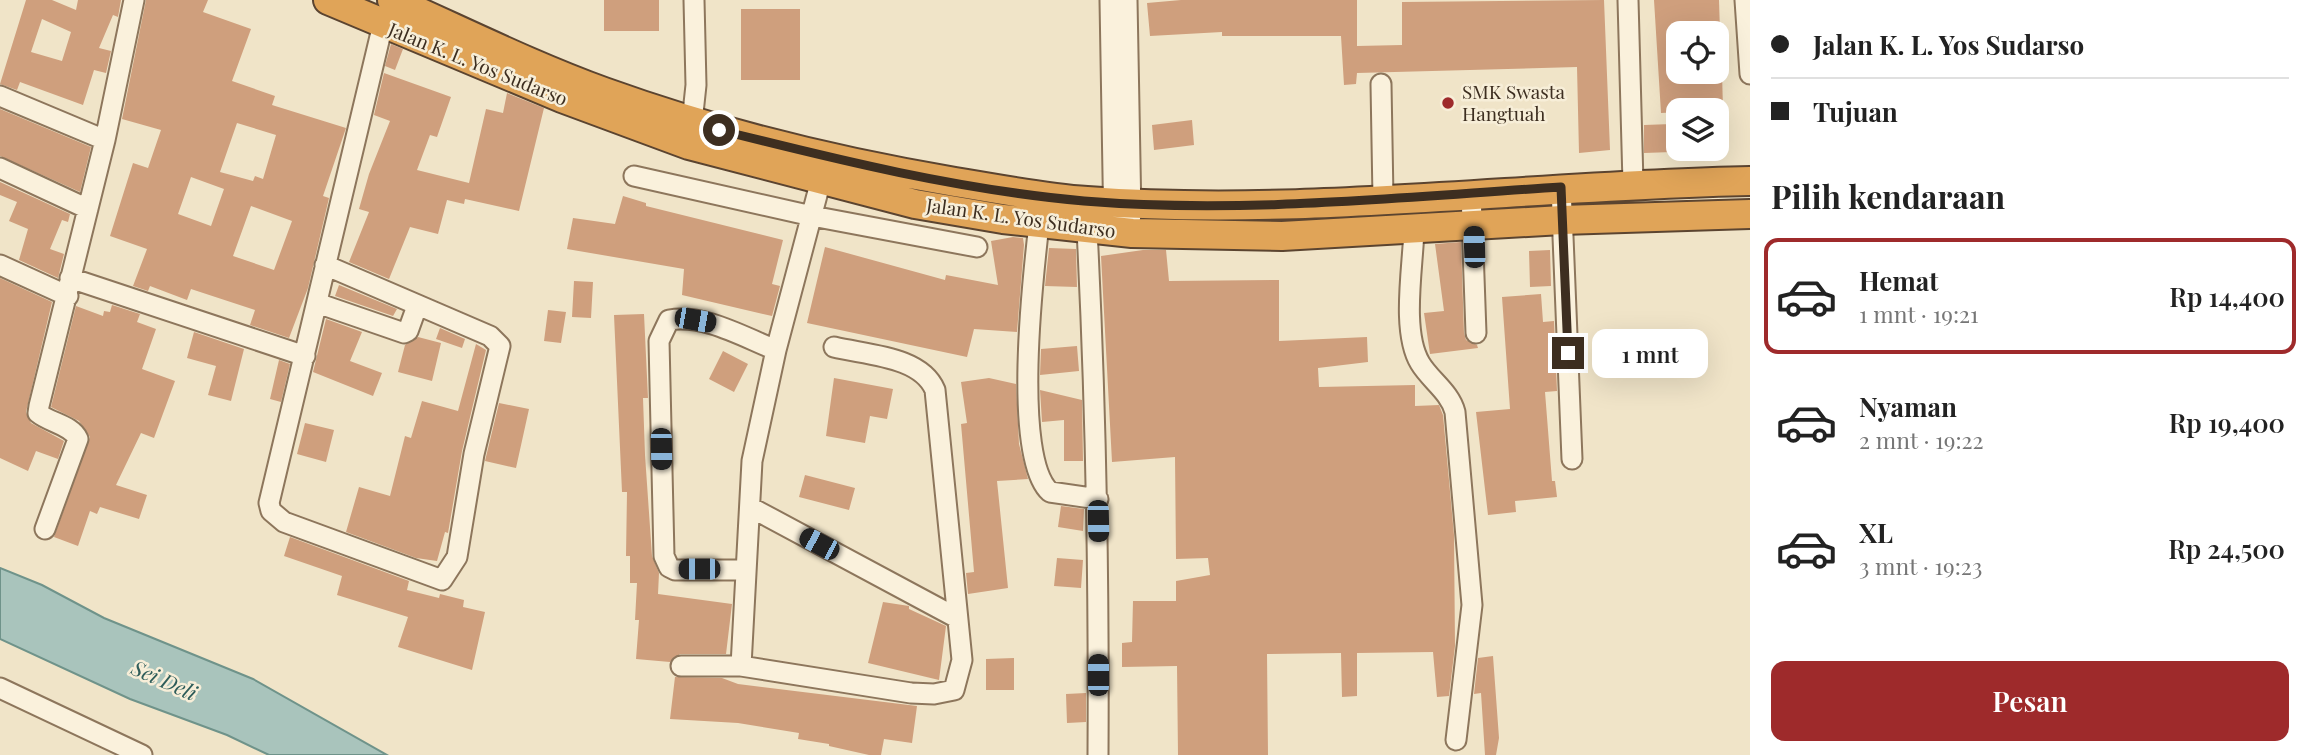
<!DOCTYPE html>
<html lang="id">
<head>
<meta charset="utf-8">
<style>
	:root { --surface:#fff; --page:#f2f2f2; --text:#222; --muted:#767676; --line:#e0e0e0; --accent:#9e2a2b }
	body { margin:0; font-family:"Playfair Display",serif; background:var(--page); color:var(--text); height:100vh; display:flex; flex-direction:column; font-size:26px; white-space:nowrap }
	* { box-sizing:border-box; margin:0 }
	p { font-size:23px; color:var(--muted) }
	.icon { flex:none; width:38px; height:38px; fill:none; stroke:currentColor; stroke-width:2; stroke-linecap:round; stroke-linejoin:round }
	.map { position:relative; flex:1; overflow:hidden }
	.sheet { display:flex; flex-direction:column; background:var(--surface); width:560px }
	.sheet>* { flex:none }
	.banner { display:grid; align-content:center; height:154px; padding:0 21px; background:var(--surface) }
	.tools { position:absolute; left:1666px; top:21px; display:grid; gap:14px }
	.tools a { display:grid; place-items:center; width:63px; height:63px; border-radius:14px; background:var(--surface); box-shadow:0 7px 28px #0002; font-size:35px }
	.end { position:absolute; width:32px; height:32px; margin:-16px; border:9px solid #3d2e20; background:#fff; box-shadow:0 0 0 4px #fff }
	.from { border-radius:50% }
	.bubble { position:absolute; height:49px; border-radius:14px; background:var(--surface); box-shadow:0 7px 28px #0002; font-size:23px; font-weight:600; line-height:49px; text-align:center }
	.car { position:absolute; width:21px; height:42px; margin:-21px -10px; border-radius:9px; box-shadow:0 0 5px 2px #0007; background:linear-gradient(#222 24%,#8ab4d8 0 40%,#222 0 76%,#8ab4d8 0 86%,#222 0) }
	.banner b { display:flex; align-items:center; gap:24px; height:66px; font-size:26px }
	.banner b+b { border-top:2px solid var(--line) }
	.banner i { width:18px; height:18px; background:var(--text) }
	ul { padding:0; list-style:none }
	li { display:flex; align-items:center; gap:21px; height:116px; margin:0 14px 10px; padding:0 7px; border:4px solid transparent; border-radius:14px }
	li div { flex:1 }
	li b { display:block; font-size:26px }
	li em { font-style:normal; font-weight:600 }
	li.on { border-color:var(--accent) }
	li>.icon { width:63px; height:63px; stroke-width:1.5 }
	h2 { padding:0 21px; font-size:32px; line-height:84px }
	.action { display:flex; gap:14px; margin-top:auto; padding:14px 21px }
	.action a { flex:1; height:80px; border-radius:14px; background:var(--accent); color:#fff; font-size:28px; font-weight:600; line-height:80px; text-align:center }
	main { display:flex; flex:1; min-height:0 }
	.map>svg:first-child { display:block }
	.water { fill:#a9c4bc; stroke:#6f938a; stroke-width:2 }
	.building { fill:#cf9f7d; fill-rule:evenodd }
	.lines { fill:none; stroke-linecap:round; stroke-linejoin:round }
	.minor-casing { stroke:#8d765c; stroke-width:23 }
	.highway-casing { stroke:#5b4430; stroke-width:32 }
	.minor { stroke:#faf1dc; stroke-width:19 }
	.highway { stroke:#e0a458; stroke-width:28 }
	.route { stroke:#3d2e20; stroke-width:9 }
	.poi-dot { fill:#9e2a2b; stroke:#f7eed8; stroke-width:2.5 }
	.labels { text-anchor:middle; stroke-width:5; stroke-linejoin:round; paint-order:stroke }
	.street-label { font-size:19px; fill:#3d2e20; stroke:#f7eed8 }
	.poi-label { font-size:19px; fill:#3d2e20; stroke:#f7eed8; text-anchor:start }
	.water-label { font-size:21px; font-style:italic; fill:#2f5d5a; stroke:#f7eed8 }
</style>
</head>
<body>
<main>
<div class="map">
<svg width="1750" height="755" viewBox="0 0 1750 755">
	<rect width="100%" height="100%" fill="#f0e4c8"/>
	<!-- water -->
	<path class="water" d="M0,568l42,17 62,33 149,61 134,76h-118l-42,-20 -97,-36 -130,-60z"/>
	<!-- building -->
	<path class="building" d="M26,0h26l24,10 2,-10h43l-3,17 -5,-2 -14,33 12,3 -5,22 -12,-3 -11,35 -63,-23 -3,8 -17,-6zM42,19l29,13 -9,29 -31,-9z
		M146,0h62l-5,12 48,17 -19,52 43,15 -3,9 74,23 -23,68 6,2 -21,90 -19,50 -39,-13 5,-15 -64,-21 -4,11 -37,-14 -2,5 -15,-5 14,-37 -37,-13 23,-73 15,5 13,-38 -39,-11zM237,123l39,12 -13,44 -8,-3 -2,5 -33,-9zM191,177l33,12 -13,37 -33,-12zM251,206l41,15 -18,49 -41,-14z
		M604,0h55v31h-55z
		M1181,0h176v46l45,-1v-43l202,-2 6,150 -31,3 -2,-86 -220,6 -1,11 -12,1 -3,-49h-119v-4l-72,4 -3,-33z
		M1654,0h65l1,32 -42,1v39h44l1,38 -62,3z
		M741,9h59v71h-59z
		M391,44l12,5 -8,21 -10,-4z
		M384,73l67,24 -14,40 -7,-2 -13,35 52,13 17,-74 17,4 4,-20 37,15 -25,103 -54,-12 -1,5 -17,-4 -9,34 -28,-7 -21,52 -40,-17 20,-50 -10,-3 10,-35 21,-53 -16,-6z
		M0,109l91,38 -11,45 -80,-36z
		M1192,120l2,25 -40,5 -2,-25z
		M1672,124v28l-28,1v-28z
		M0,182l70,32 -2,8 -6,-2 -12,29 14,5 -6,24 -39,-18 9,-31 -19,-8 8,-19 -17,-7z
		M623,196l23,7v3l137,34 -11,44 8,2 -8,30 -90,-21 2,-26 -117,-20 6,-31 42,6z
		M1013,237l10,1 1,7 -7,87 -43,-3 -7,28 -160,-34 18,-76 120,33 1,-5 52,10 -7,-44z
		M1461,242l3,91 2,7 11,5 1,3 -48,6 -6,-41 20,-2 -9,-67z
		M1049,248l27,1 1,38 -32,-1z
		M1143,250h23l3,31 110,-1v61l88,-4 1,25 -50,6 1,19 96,-2v21l24,-1 4,10 11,120 1,111 -6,50 -12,1 -4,-45 -76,1v43l-15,1 -1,-44 -74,1 1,101h-90l-1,-89 -55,1v-24l10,-1 1,-41h43v-20l34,-6 -2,-17 -32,1 -1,-102 -63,5 -11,-206z
		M1550,250l1,36 -21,1 -1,-36z
		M0,278l52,24 -26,110 5,11 33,18 -6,18 -22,-8 -8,20 -28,-13z
		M574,281l19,1 -2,36 -19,-1z
		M339,285l58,24 -4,7 -58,-20z
		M1541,294l2,28 11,-1 3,70 -12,1 7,89h3l2,16 -42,4 1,11 -28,3 -12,-103 34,-3 -8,-112z
		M112,305l28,9 -3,8 19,7 -14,40 33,12 -21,57 -13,-5 -25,52 31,10 -8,24 -39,-12 -3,7 -7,-3 -12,35 -24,-9 36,-100 -11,-16 -28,-14 25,-101 27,10 1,-5 6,1z
		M548,310l18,2 -5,31 -17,-2z
		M644,314l4,84h-5l2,57 7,101 7,17 -1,21 74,10 -6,50h-46l-10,8 -34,-3 3,-39h-4l2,-37h-7v-27h-4l1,-64h-5l-8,-177z
		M326,319l36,13 -12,29 32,12 -9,23 -60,-24z
		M440,328l25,11 -3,9 -26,-9z
		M194,332l50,17 -13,52 -23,-6 8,-29 -29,-8z
		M418,337l23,6 -9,38 -34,-9 7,-27z
		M476,344l10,6 -24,101 -14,82 -3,-1 -8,29 -21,-3 -70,-26 13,-45 31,9 15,-60 6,2 11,-37 36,10z
		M1077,346l2,25 -39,4 1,-26z
		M723,351l25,13 -14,28 -25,-13z
		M279,360l11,4 -9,38 -11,-3z
		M834,378l59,11 -6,30 -17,-3 -5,27 -39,-7z
		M989,378l27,6 3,60 9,35 -31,2 11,107 -40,6 -2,-21 8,-1 -13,-148 6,-1 -6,-41z
		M1040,390l42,10 1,61h-19v-41l-22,2z
		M499,403l30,6 -13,59 -31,-7z
		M305,423l29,7 -8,32 -29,-8z
		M805,475l50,13 -6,22 -50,-13z
		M1061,506l23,3 -1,22 -25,-4z
		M290,537l119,44 -2,9 32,8 1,-4 24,6 -1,7 22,5 -13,58 -74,-23 10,-30 -71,-22 5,-19 -58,-20z
		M1057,558l26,2 -2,28 -27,-2z
		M883,602l26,4v3l37,17 -7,54 -71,-17z
		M1493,656l6,82 -3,17h-11l-4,-62 -7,1 4,-36z
		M1014,658v32h-28v-31z
		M675,677l47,1 16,6 179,22 -5,37 -28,-4 -3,16h-12l-40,-9v-2l-31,-5 1,-6 -61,-10 -68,-4z
		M1086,693v29l-19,1 -1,-29z"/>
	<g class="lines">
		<!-- minor casing -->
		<g class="minor-casing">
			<path id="minor" d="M1110,0l4,232
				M1127,0l4,216
				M1628,0l5,183
				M1745,0l5,74
				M1381,84l2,114
				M0,96l105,44
				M691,132l5,-47 -2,-85
				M0,168l88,41
				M634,176l178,40 165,31
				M1561,187l11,272
				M1471,193l5,140
				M1039,224c-6,52 -27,234 11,268l48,7
				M1414,229c-1,38 -13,102 6,134 10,17 30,29 35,49l17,193 -16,135
				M1087,230c9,175 12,350 11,525
				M0,265l68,31
				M325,265l165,71 10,10 -26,108 -17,103 -15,23 -158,-58 -13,-11 -2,-8 114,-479
				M70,278l235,78
				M317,303l87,30 4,-2 9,-25
				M750,507l207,111
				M45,529l33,-90c-6,-14 -28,-16 -40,-26l1,-7 66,-266 29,-140
				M746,570h-71l-6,-3 -5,-11 -5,-215 10,-21c36,-6 74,17 107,30
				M681,666h60l170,27 23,1 20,-4 8,-30 -27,-270c-14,-34 -69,-35 -101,-43
				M741,666l11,-205 24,-111 45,-170
				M0,688l142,67"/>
		</g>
		<!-- highway casing -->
		<g class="highway-casing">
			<path id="highway" d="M328,0l234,98 127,47 226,59 88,15 129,14 150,3 280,-16 188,-6
				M392,0c70,31 140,66 212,92 114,41 232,70 351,90 44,7 88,16 132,19 220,16 442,-16 663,-20"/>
		</g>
		<!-- minor -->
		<use href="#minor" class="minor"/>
		<!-- highway -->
		<use href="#highway" class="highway"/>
	</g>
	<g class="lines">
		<!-- route -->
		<path class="route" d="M719,130c119,30 241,60 365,71 158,13 319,-4 477,-14l7,166"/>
	</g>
	<!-- markers -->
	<circle class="poi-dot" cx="1448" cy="103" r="7"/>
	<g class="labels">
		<!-- street labels -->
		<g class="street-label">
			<text transform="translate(478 64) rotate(22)" y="7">Jalan K. L. Yos Sudarso</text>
			<text transform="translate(1021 218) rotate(8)" y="7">Jalan K. L. Yos Sudarso</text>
		</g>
		<!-- poi labels -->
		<g class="poi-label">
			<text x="1462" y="99">SMK Swasta<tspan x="1462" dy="22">Hangtuah</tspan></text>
		</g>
		<!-- water labels -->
		<g class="water-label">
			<text transform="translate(164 681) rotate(24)" y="7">Sei Deli</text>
		</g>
	</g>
</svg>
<div class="tools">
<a><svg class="icon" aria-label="locate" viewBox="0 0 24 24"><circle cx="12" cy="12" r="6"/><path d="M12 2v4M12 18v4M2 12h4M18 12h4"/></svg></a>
<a><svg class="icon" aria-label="layers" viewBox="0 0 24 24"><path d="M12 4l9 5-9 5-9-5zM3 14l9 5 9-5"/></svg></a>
</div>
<i class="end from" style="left:719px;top:130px"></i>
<i class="end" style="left:1568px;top:353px"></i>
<div class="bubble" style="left:1592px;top:329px;width:116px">1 mnt</div>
<i class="car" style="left:1474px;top:247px;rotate:358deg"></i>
<i class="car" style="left:695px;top:320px;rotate:100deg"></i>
<i class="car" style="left:661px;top:449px;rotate:179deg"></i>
<i class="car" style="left:1098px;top:521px;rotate:179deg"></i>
<i class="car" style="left:819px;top:544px;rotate:298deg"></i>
<i class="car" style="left:699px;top:569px;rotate:270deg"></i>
<i class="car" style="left:1098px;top:675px;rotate:0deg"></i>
</div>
<section class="sheet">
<div class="banner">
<b><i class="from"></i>Jalan K. L. Yos Sudarso</b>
<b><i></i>Tujuan</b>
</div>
<h2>Pilih kendaraan</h2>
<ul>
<li class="on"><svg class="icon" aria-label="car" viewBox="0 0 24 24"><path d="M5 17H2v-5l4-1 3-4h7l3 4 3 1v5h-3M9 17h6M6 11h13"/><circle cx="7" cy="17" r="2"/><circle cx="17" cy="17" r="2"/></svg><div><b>Hemat</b><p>1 mnt · 19:21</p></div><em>Rp 14,400</em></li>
<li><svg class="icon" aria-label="car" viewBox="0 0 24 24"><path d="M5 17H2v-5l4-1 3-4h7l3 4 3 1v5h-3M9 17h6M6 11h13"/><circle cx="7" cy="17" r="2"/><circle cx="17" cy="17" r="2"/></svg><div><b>Nyaman</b><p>2 mnt · 19:22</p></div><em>Rp 19,400</em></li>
<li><svg class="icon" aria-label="car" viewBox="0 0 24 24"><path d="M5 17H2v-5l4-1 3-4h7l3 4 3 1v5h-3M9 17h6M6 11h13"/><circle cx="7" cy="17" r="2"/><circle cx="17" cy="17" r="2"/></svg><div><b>XL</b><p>3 mnt · 19:23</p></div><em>Rp 24,500</em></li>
</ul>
<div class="action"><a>Pesan</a></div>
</section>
</main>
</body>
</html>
